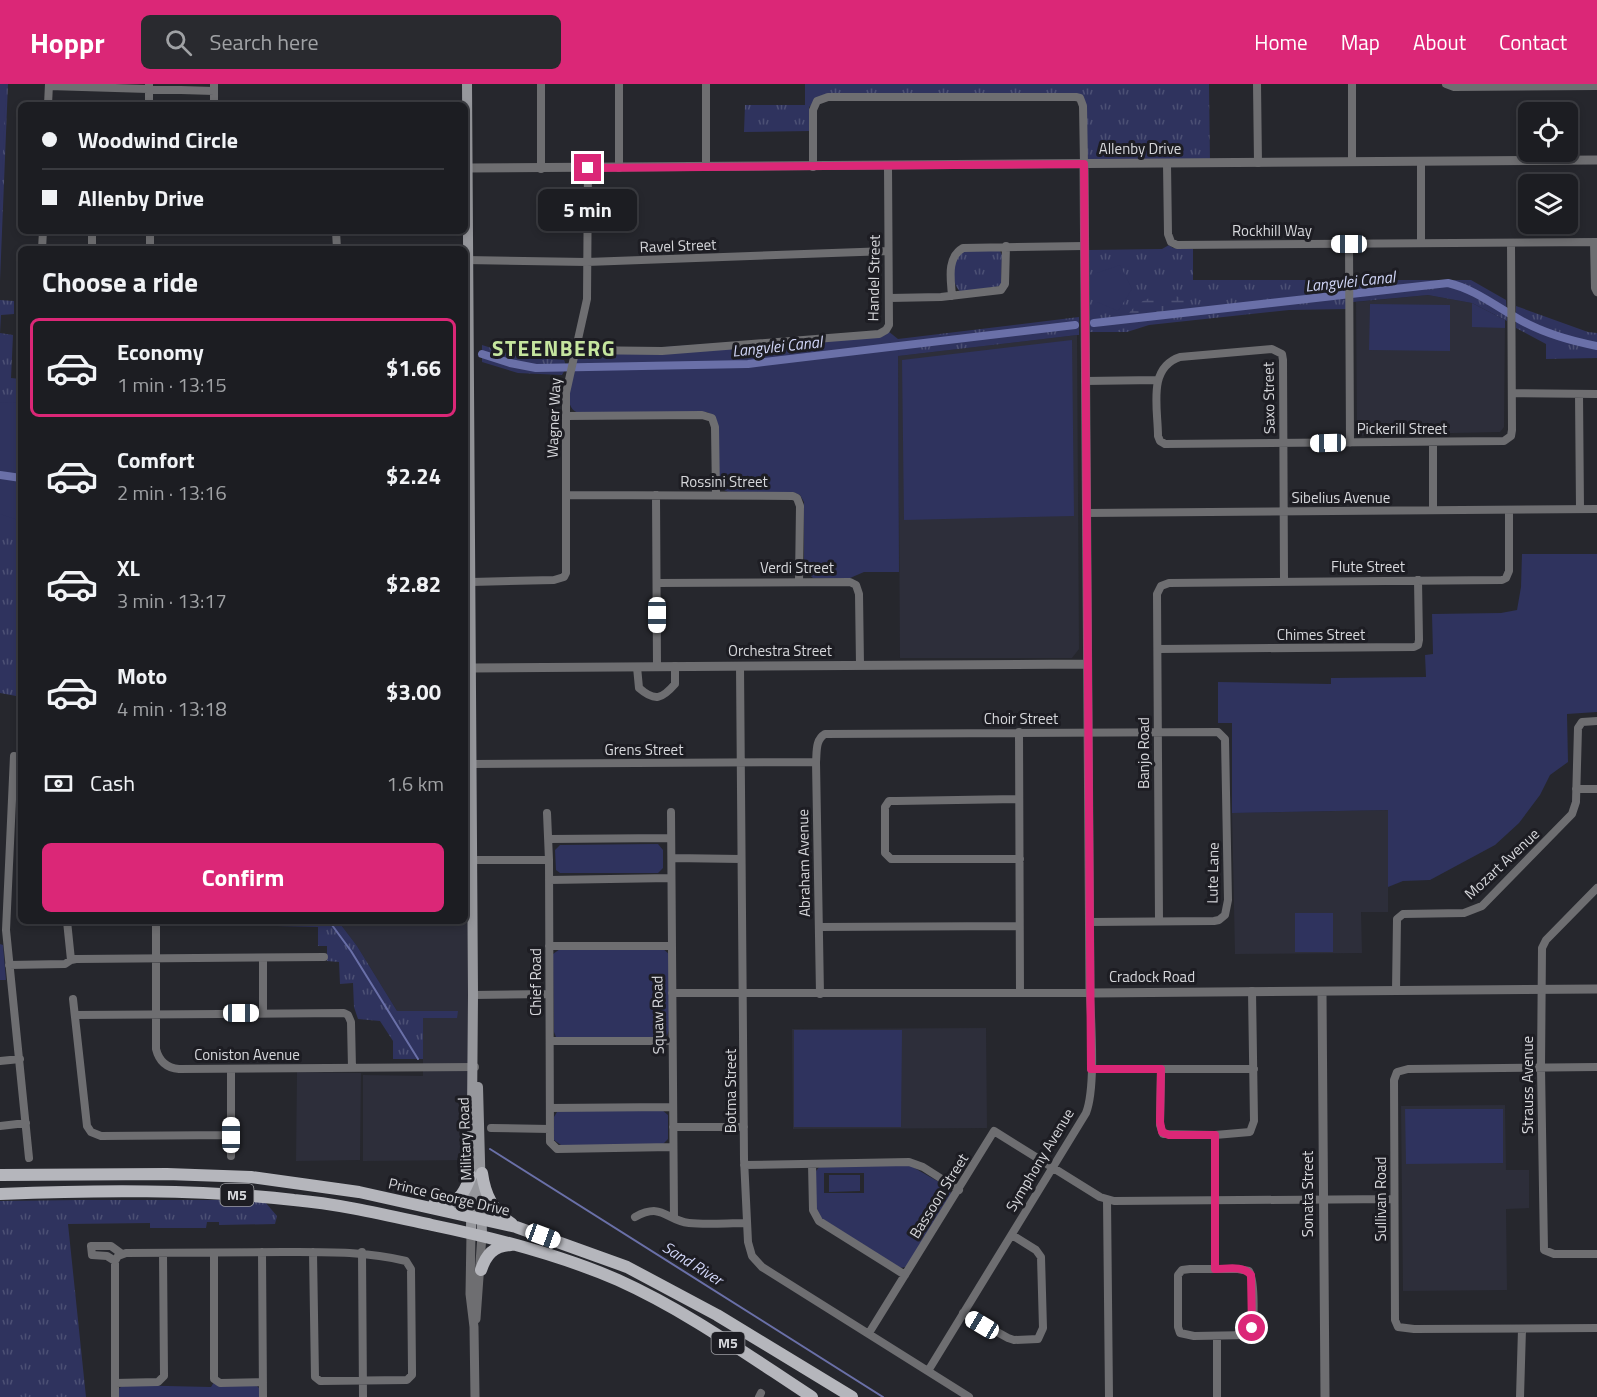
<!DOCTYPE html>
<html lang="en">
<head>
<meta charset="utf-8">
<style>
	:root { --surface:#1c1d22; --page:#292a2f; --text:#f1f3f6; --muted:#a0a2a5; --line:#3a3b40; --accent:#db2777 }
	body { margin:0; font-family:"Titillium Web",sans-serif; background:var(--page); color:var(--text); height:100vh; display:flex; flex-direction:column; font-size:22px; white-space:nowrap }
	* { box-sizing:border-box; margin:0 }
	p { font-size:20px; color:var(--muted) }
	.icon { flex:none; width:33px; height:33px; fill:none; stroke:currentColor; stroke-width:2; stroke-linecap:round; stroke-linejoin:round }
	.map { position:relative; flex:1; overflow:hidden }
	.panel { position:absolute; left:18px; top:162px; width:450px; height:678px; display:flex; flex-direction:column; background:var(--surface); border-radius:9px; box-shadow:0 3px 9px #0003,0 0 0 2px var(--line) }
	.panel>* { flex:none }
	.banner { position:absolute; left:18px; top:18px; width:450px; height:132px; border-radius:9px; box-shadow:0 3px 9px #0003,0 0 0 2px var(--line); display:grid; align-content:center; height:132px; padding:0 24px; background:var(--surface) }
	.fabs { position:absolute; left:1518px; top:18px; display:grid; gap:12px }
	.fabs a { display:grid; place-items:center; width:60px; height:60px; border-radius:9px; background:var(--surface); box-shadow:0 3px 9px #0003,0 0 0 2px var(--line); font-size:30px }
	.end { position:absolute; width:27px; height:27px; margin:-14px; border:8px solid #db2777; background:#fff; box-shadow:0 0 0 3px #fff }
	.from { border-radius:50% }
	.bubble { position:absolute; height:42px; border-radius:9px; background:var(--surface); box-shadow:0 3px 9px #0003,0 0 0 2px var(--line); font-size:20px; font-weight:700; line-height:42px; text-align:center }
	.car { position:absolute; width:18px; height:36px; margin:-18px -9px; border-radius:8px; box-shadow:0 0 4px 2px #0007; background:linear-gradient(#fff 24%,#345 0 40%,#fff 0 76%,#345 0 86%,#fff 0) }
	.banner b { display:flex; align-items:center; gap:21px; height:57px; font-size:22px }
	.banner b+b { border-top:2px solid var(--line) }
	.banner i { width:15px; height:15px; background:var(--text) }
	ul { padding:0; list-style:none }
	li { display:flex; align-items:center; gap:18px; height:99px; margin:0 12px 9px; padding:0 12px; border:3px solid transparent; border-radius:9px }
	li div { flex:1 }
	li b { display:block; font-size:22px }
	li em { font-style:normal; font-weight:700 }
	li.active { border-color:var(--accent) }
	li>.icon { width:54px; height:54px; stroke-width:1.5 }
	h2 { padding:0 24px; font-size:27px; line-height:72px }
	.pay { display:flex; align-items:center; gap:15px; height:66px; padding:0 24px; font-size:22px }
	.pay p { margin-inline-start:auto }
	.action { display:flex; gap:12px; margin-top:auto; padding:12px 24px }
	.action a { flex:1; height:69px; border-radius:9px; background:var(--accent); color:#fff; font-size:24px; font-weight:700; line-height:69px; text-align:center }
	header { display:flex; align-items:center; gap:36px; box-sizing:border-box; height:84px; padding:0 30px; background:var(--accent); color:#fff }
	header strong { font-size:28px }
	nav { display:flex; gap:33px; margin-inline-start:auto; font-size:21px }
	.search { width:420px; height:54px; background:var(--page); display:flex; align-items:center; gap:15px; box-sizing:border-box; padding:0 21px; border-radius:9px; color:var(--muted); font-size:22px }
	.map>svg:first-child { display:block }
	.built { fill:#2d2e3a }
	.grass { fill:url(#grass-tufts) }
	.wetland { fill:url(#wetland-marsh) }
	.green { fill:#2f335e; fill-rule:evenodd }
	.lines { fill:none; stroke-linecap:round; stroke-linejoin:round }
	.stream { stroke:#6a70a8; stroke-width:2 }
	.canal { stroke:#6a70a8; stroke-width:8 }
	.minor { stroke:#6e6e71; stroke-width:8 }
	.tertiary { stroke:#6e6e71; stroke-width:9 }
	.secondary { stroke:#96979c; stroke-width:10 }
	.primary { stroke:#b5b6bc; stroke-width:12 }
	.route { stroke:#db2777; stroke-width:8 }
	.labels { text-anchor:middle; stroke-width:6; stroke-linejoin:round; paint-order:stroke }
	.shield { fill:#1d1d23; stroke:#9e9fa4; stroke-width:1.5 }
	.shield-label { font-size:14px; font-weight:bold; fill:#d6d7db }
	.street-label { font-size:15px; fill:#d6d7db; stroke:#1d1d23 }
	.water-label { font-size:16px; font-style:italic; fill:#d1d6f8; stroke:#1d1d23 }
	.district-label { font-size:21px; font-weight:bold; letter-spacing:1.5px; fill:#c5e59e; stroke:#1d1d23 }
</style>
</head>
<body>
<header>
<strong>Hoppr</strong>
<div class="search"><svg class="icon" aria-label="search" viewBox="0 0 24 24"><circle cx="10" cy="10" r="6"/><path d="M15 15l6 6"/></svg>Search here</div>
<nav><a>Home</a><a>Map</a><a>About</a><a>Contact</a></nav>
</header>
<div class="map">
<svg width="1597" height="1313" viewBox="0 0 1597 1313">
	<defs>
		<pattern id="grass-tufts" width="24" height="20" patternUnits="userSpaceOnUse" patternTransform="scale(1.5)"><rect width="24" height="20" fill="#2f335e"/><path d="M3 7l-1-3M5 7V3M7 7l1-3M15 17l-1-3M17 17v-4M19 17l1-3" fill="none" stroke="#4c5074"/></pattern>
		<pattern id="wetland-marsh" width="20" height="14" patternUnits="userSpaceOnUse" patternTransform="scale(1.5)"><rect width="20" height="14" fill="#2f335e"/><path d="M1 5h8M5 5V1M11 12h8M15 12V8" fill="none" stroke="#4c5074"/></pattern>
	</defs>
	<rect width="100%" height="100%" fill="#26272d"/>
	<!-- built -->
	<path class="built" d="M1428,211l44,8 33,17 -1,107 -4,5 -138,3 -5,-4 -1,-129z
		M1077,251l2,314 -7,9h-172l-2,-302z
		M465,622h7l-1,454 -108,1v-86l60,1v-58h34v-7h-60l-40,-65 -19,-25h127z
		M1388,726v102h-27l1,41 -127,1 -3,-141z
		M986,944l1,100 -194,1 -1,-100z
		M297,988l64,1 -1,87 -64,1z
		M1505,1021l1,65h23v38l-23,1 1,81 -104,1 -2,-185z"/>
	<!-- grass -->
	<path class="grass" d="M0,0h8l-8,197z
		M805,0h404l1,80h-126l-4,-65 -263,2 -8,6v24l-65,1 1,-27h60z
		M1169,161l4,3 20,1v31h153l1,29 -58,1 -140,15 -22,7h-37l-1,-82 73,-1z
		M962,167h38l2,4 -1,31 -40,6c-7,-4 -9,-19 -7,-28 1,-4 6,-9 8,-13z
		M1353,196h118l35,20 1,21 -35,-18 -44,-8 -75,7z
		M0,216l14,1v13l-13,1 -1,18 13,2 -2,43 10,1v373l-4,-6 -1,-50 -16,-3z
		M1516,222l72,26 9,1v25l-51,1v-15l-30,-16z
		M1079,233v18h-2l-179,21v-17z
		M482,261l34,11 48,4c3,6 1,10 -2,15l-44,-2 -36,-11z
		M277,837h61l19,25 40,65h61l-1,7h-34v41h-30v-18l-13,-20 -22,-2 -4,-12 -1,-24 -13,1 -1,-22 -12,-1v-15h-9v-19l-41,-1z
		M79,1116h138l48,2 12,14 -2,8 -56,1v-3h-12l-1,6h-56v-5l-82,1 18,173h-86v-196z"/>
	<!-- wetland -->
	<path class="wetland" d="M1168,210c9,2 15,4 22,11v7l-64,8c5,-17 26,-25 42,-26z"/>
	<!-- green -->
	<path class="green" d="M0,0h6l-6,139z
		M1120,181l12,24 -14,22 -21,-9v-29z
		M1472,219l33,17v8l-33,-1z
		M1370,220l80,1v46l-81,-1z
		M888,247l10,8 1,233h-35l-14,6h-37l-9,-8v-68l-4,-7 -7,-3h-65l-6,-3 -3,-5 -1,-60 -4,-8 -7,-4 -128,1c-20,-5 -5,-42 -1,-57l3,-3z
		M1072,256l2,176 -170,4 -2,-160z
		M0,318l21,1v118l-21,-7z
		M1522,470h75v158l-30,2 1,48 -18,13 -10,20 -21,28 -24,22 -65,35 -27,1 -15,6v-77l-156,3v-90h-14v-41l113,2v-6l95,-1 -1,-22 8,-1 -1,-40 69,-1 16,-3 4,-23z
		M658,760l5,6v18l-5,5h-98l-4,-3 -1,-20 5,-5z
		M1295,829h38v39h-38z
		M0,860l3,1 3,35h-6z
		M662,864l7,6v76l-2,6 -5,2h-102l-4,-1 -2,-5 -1,-78 7,-5z
		M794,946h108l-1,97h-107z
		M1405,1025h98v54l-97,1z
		M563,1026h99l6,5v24l-6,6h-101l-7,-5v-23l3,-5z
		M820,1082h91l35,20 4,4 1,5 -45,72 -6,1 -79,-50 -5,-11v-36zM824,1089h40v20h-40z
		M829,1091h31v16l-31,1z
		M214,1298l43,4 3,3 1,8h-143v-8l6,-4 87,2z"/>
	<g class="lines">
		<!-- stream -->
		<path class="stream" d="M329,837l22,30 67,108
			M490,1065l393,248"/>
		<!-- canal -->
		<path class="canal" d="M1094,239l354,-40c27,6 50,25 74,38 24,13 49,20 75,25
			M482,270l28,9 26,5 212,-4 327,-39
			M0,391l21,3"/>
		<!-- minor -->
		<path class="minor" d="M214,0v21
			M541,0v85
			M619,0v84
			M706,0v83
			M1257,0l1,79
			M1446,0l8,3 143,-1
			M49,2l165,5
			M48,21l1,-21
			M149,21v-21
			M1421,77v82
			M1352,78v-78
			M1167,80l1,70 3,8 6,3 420,-3
			M813,83v-57l4,-9 11,-4h248l4,1 3,8 1,58
			M336,147l1,18
			M1594,158l1,46 2,4
			M1349,160l1,199
			M42,165l1,-18
			M92,165v-18
			M150,165v-18
			M465,176l122,2 301,-11
			M952,212c-1,-16 -6,-38 11,-48l121,-2
			M890,214l51,-1 60,-7 4,-6 1,-38
			M575,266l87,1 217,-17 7,-4 3,-5 -1,-159
			M1085,297l72,-1
			M1512,309l85,1
			M1579,310l1,115
			M566,332l136,-1 10,3 3,9 1,68
			M1433,359v67
			M567,411l226,1 4,2 3,8 -1,75
			M656,411l1,171
			M1086,429l511,-4
			M1284,497c0,-74 0,-148 -1,-221l-1,-6 -10,-5 -92,8c-33,11 -22,51 -22,79l2,5 5,3 339,-3 7,-5 1,-6 -1,-187
			M471,498l83,-2 10,-3 2,-4v-180l21,-94 1,-131
			M657,499l193,-1 6,3 3,9 1,71
			M1158,565l256,-2 4,-2 1,-5 -1,-60
			M740,582l4,493 4,83 4,14 10,11 207,130
			M637,583l2,21c16,14 23,11 36,-4v-18
			M1019,648l1,261
			M14,672l-8,174 23,228
			M472,680l344,-2
			M1576,705h21
			M1019,715l-123,2h-7l-4,6v46l6,6h129
			M671,728l3,406
			M547,729l2,47 1,282 7,7 115,-2
			M549,755l121,-1
			M672,774l69,1
			M473,776h76
			M549,796l122,-2
			M1597,804l-51,52 -4,8 -1,120 3,182 10,4h43
			M67,837l4,39
			M156,837v128c3,12 10,19 23,20l296,-2
			M1159,837l-2,-327 4,-8 8,-3 333,-3 4,-2 3,-7v-61
			M819,843l200,-1
			M549,862h121
			M9,881l56,-1 6,-4 5,-1 248,-2
			M1396,907l1,-72 6,-5 61,-1 18,-7 90,-92 4,-12 2,-74 4,-6 15,-1
			M672,909h418c1,29 6,95 -4,120l-158,258
			M820,910l-4,-232c1,-10 -1,-22 9,-28l393,-2 7,7 3,161 -3,15 -6,5 -5,1 -124,1
			M473,911l76,-1
			M73,915l14,127 4,6 10,4 130,-1
			M263,929v-55
			M75,931l269,-2 4,2 3,7 1,46
			M550,957h122
			M0,977l20,-2
			M1597,983l-189,2 -11,3 -3,8 1,240 3,7 16,2 183,-1
			M231,985v87
			M1091,985h163
			M1161,985l-1,56 3,9 52,1 35,-3 4,-11 -2,-130
			M550,1024l122,-1
			M0,1042l26,-3
			M673,1043h71
			M491,1044l59,1
			M812,1080l1,46 6,11 86,54
			M744,1081l165,-3 14,5 36,23
			M1107,1116l2,197
			M635,1133c28,-15 30,3 54,6 18,2 38,0 57,0
			M262,1168l1,145
			M362,1168l1,145
			M214,1169v126l6,4 43,-1
			M115,1177l3,-5 8,-3c52,0 104,-1 157,-1 41,0 82,-1 123,9l5,8 1,101v5l-5,5 -87,1 -5,-4 -2,-125
			M115,1177l-8,-5 -15,-1 -1,-9h20l11,8
			M1215,1184v-133
			M1190,1185h48l11,2c6,10 6,55 1,64l-56,1 -14,-3 -2,-6v-52l4,-5z
			M963,1229l45,25 6,2 24,-1 5,-11 -2,-71 -5,-7 -24,-15
			M869,1249l125,-202 106,66 14,4 280,-2
			M115,1299l43,-1 6,-6 -1,-123
			M115,1313v-136
			M759,1313l2,-4
			M1217,1313v-60
			M1520,1313l2,-68"/>
		<!-- tertiary -->
		<path class="tertiary" d="M1084,80l6,829 507,-4
			M468,84l1129,-8
			M472,584l615,-4
			M1322,908l3,405
			M471,1149l-1,61 4,33 1,70
			M476,1235l6,-84"/>
		<!-- secondary -->
		<path class="secondary" d="M467,0l6,911 -2,238
			M478,1003l4,148"/>
		<!-- primary -->
		<path class="primary" d="M482,1089c3,22 11,38 30,51
			M0,1091l167,-1 84,3 108,15 157,35 111,40 90,48 135,82
			M0,1110c97,-4 197,-5 294,6 46,4 92,15 138,25 63,13 126,29 186,55 69,31 131,76 194,117
			M434,1120c25,0 28,-7 37,-28
			M481,1186c5,-15 12,-24 30,-25"/>
	</g>
	<g class="lines">
		<!-- route -->
		<path class="route" d="M588,84l496,-4 7,905h70l-1,53 2,10 7,3h46v134c12,0 28,-4 36,6l1,53"/>
	</g>
	<g class="labels">
		<!-- shield labels -->
		<g class="shield">
			<rect x="220.5" y="1100" width="33" height="22" rx="4.5"/>
			<rect x="711.5" y="1248" width="33" height="22" rx="4.5"/>
		</g>
		<g class="shield-label">
			<text x="237" y="1116">M5</text>
			<text x="728" y="1264">M5</text>
		</g>
		<!-- street labels -->
		<g class="street-label">
			<text x="1140" y="70">Allenby Drive</text>
			<text x="1272" y="152">Rockhill Way</text>
			<text transform="translate(678 162) rotate(-2)" y="5">Ravel Street</text>
			<text transform="translate(874 194) rotate(-89)" y="5">Handel Street</text>
			<text transform="translate(1269 314) rotate(-91)" y="5">Saxo Street</text>
			<text transform="translate(554 334) rotate(-88)" y="5">Wagner Way</text>
			<text x="1402" y="350">Pickerill Street</text>
			<text x="724" y="403">Rossini Street</text>
			<text x="1341" y="419">Sibelius Avenue</text>
			<text x="1368" y="488">Flute Street</text>
			<text x="797" y="489">Verdi Street</text>
			<text x="1321" y="556">Chimes Street</text>
			<text x="780" y="572">Orchestra Street</text>
			<text x="1021" y="640">Choir Street</text>
			<text x="644" y="671">Grens Street</text>
			<text transform="translate(1144 669) rotate(-90)" y="5">Banjo Road</text>
			<text transform="translate(804 779) rotate(-91)" y="5">Abraham Avenue</text>
			<text transform="translate(1502 780) rotate(-43)" y="5">Mozart Avenue</text>
			<text transform="translate(1213 789) rotate(-89)" y="5">Lute Lane</text>
			<text x="1152" y="898">Cradock Road</text>
			<text transform="translate(536 898) rotate(-90)" y="5">Chief Road</text>
			<text transform="translate(658 931) rotate(-91)" y="5">Squaw Road</text>
			<text x="247" y="976">Coniston Avenue</text>
			<text transform="translate(1528 1001) rotate(-90)" y="5">Strauss Avenue</text>
			<text transform="translate(731 1007) rotate(-90)" y="5">Botma Street</text>
			<text transform="translate(465 1055) rotate(-92)" y="5">Military Road</text>
			<text transform="translate(1040 1076) rotate(-59)" y="5">Symphony Avenue</text>
			<text transform="translate(1308 1110) rotate(-90)" y="5">Sonata Street</text>
			<text transform="translate(939 1112) rotate(-58)" y="5">Bassoon Street</text>
			<text transform="translate(449 1113) rotate(13)" y="5">Prince George Drive</text>
			<text transform="translate(1381 1115) rotate(-90)" y="5">Sullivan Road</text>
		</g>
		<!-- water labels -->
		<g class="water-label">
			<text transform="translate(1350 197) rotate(-6)" y="6">Langvlei Canal</text>
			<text transform="translate(777 262) rotate(-6)" y="6">Langvlei Canal</text>
			<text transform="translate(693 1179) rotate(32)" y="6">Sand River</text>
		</g>
		<!-- district labels -->
		<g class="district-label">
			<text x="554" y="272">STEENBERG</text>
		</g>
	</g>
</svg>
<div class="fabs">
<a><svg class="icon" aria-label="locate" viewBox="0 0 24 24"><circle cx="12" cy="12" r="6"/><path d="M12 2v4M12 18v4M2 12h4M18 12h4"/></svg></a>
<a><svg class="icon" aria-label="layers" viewBox="0 0 24 24"><path d="M12 4l9 5-9 5-9-5zM3 14l9 5 9-5"/></svg></a>
</div>
<i class="end from" style="left:1252px;top:1244px"></i>
<i class="end" style="left:588px;top:84px"></i>
<div class="bubble" style="left:538px;top:105px;width:99px">5 min</div>
<i class="car" style="left:1349px;top:160px;rotate:270deg"></i>
<i class="car" style="left:1328px;top:359px;rotate:269deg"></i>
<i class="car" style="left:657px;top:531px;rotate:180deg"></i>
<i class="car" style="left:241px;top:929px;rotate:90deg"></i>
<i class="car" style="left:231px;top:1051px;rotate:0deg"></i>
<i class="car" style="left:543px;top:1152px;rotate:110deg"></i>
<i class="car" style="left:982px;top:1241px;rotate:301deg"></i>
<div class="banner">
<b><i class="from"></i>Woodwind Circle</b>
<b><i></i>Allenby Drive</b>
</div>
<section class="panel">
<h2>Choose a ride</h2>
<ul>
<li class="active"><svg class="icon" aria-label="car" viewBox="0 0 24 24"><path d="M5 17H2v-5l4-1 3-4h7l3 4 3 1v5h-3M9 17h6M6 11h13"/><circle cx="7" cy="17" r="2"/><circle cx="17" cy="17" r="2"/></svg><div><b>Economy</b><p>1 min · 13:15</p></div><em>$1.66</em></li>
<li><svg class="icon" aria-label="car" viewBox="0 0 24 24"><path d="M5 17H2v-5l4-1 3-4h7l3 4 3 1v5h-3M9 17h6M6 11h13"/><circle cx="7" cy="17" r="2"/><circle cx="17" cy="17" r="2"/></svg><div><b>Comfort</b><p>2 min · 13:16</p></div><em>$2.24</em></li>
<li><svg class="icon" aria-label="car" viewBox="0 0 24 24"><path d="M5 17H2v-5l4-1 3-4h7l3 4 3 1v5h-3M9 17h6M6 11h13"/><circle cx="7" cy="17" r="2"/><circle cx="17" cy="17" r="2"/></svg><div><b>XL</b><p>3 min · 13:17</p></div><em>$2.82</em></li>
<li><svg class="icon" aria-label="car" viewBox="0 0 24 24"><path d="M5 17H2v-5l4-1 3-4h7l3 4 3 1v5h-3M9 17h6M6 11h13"/><circle cx="7" cy="17" r="2"/><circle cx="17" cy="17" r="2"/></svg><div><b>Moto</b><p>4 min · 13:18</p></div><em>$3.00</em></li>
</ul>
<div class="pay"><svg class="icon" aria-label="cash" viewBox="0 0 24 24"><path d="M3 7h18v10H3z"/><circle cx="12" cy="12" r="2"/></svg>Cash<p>1.6 km</p></div>
<div class="action"><a>Confirm</a></div>
</section>
</div>
</body>
</html>
